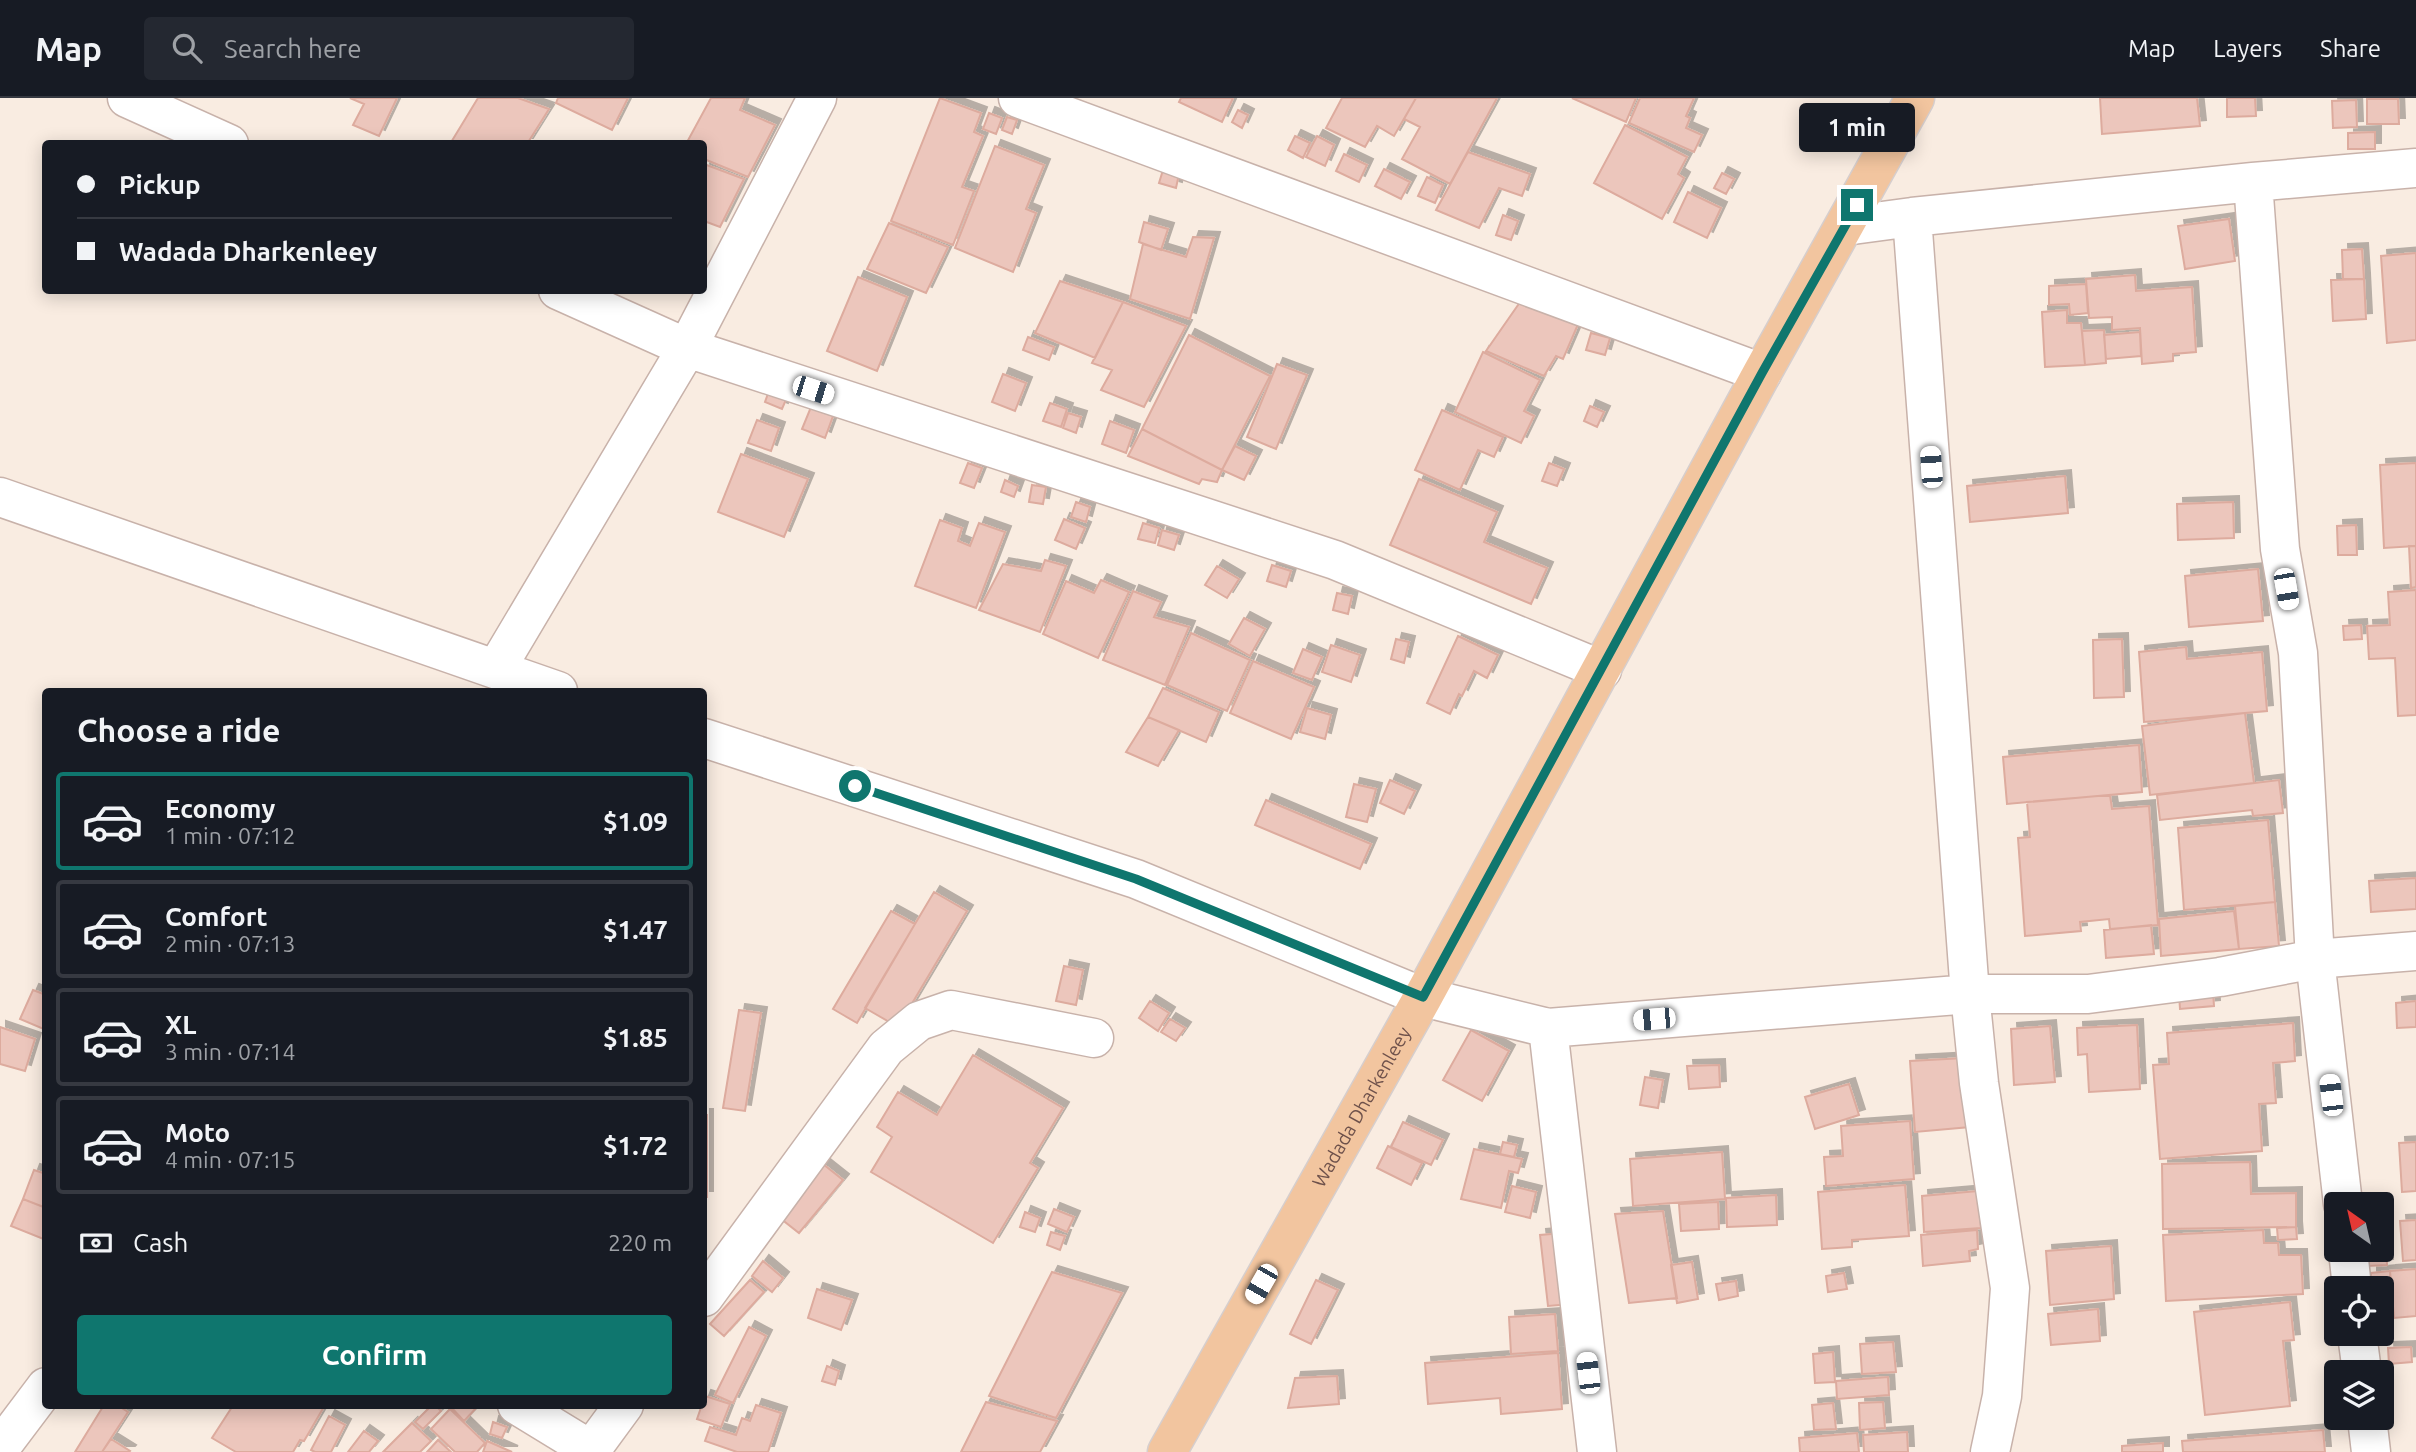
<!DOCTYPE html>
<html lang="en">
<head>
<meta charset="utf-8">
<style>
	:root { --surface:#171b24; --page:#242831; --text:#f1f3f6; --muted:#9ea1a6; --line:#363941; --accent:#0f766e }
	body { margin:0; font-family:Ubuntu,sans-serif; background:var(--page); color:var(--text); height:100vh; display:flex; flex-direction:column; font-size:26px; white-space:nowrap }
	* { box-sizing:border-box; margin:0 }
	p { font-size:23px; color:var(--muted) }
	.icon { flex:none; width:38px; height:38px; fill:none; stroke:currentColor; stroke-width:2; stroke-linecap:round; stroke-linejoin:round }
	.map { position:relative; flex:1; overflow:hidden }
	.details { position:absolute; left:42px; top:590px; width:665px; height:721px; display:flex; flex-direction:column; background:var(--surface); border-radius:7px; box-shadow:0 4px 18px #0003 }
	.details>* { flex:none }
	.top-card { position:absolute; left:42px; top:42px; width:665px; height:154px; border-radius:7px; box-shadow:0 4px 18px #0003; display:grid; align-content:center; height:154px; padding:0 35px; background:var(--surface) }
	.needle { width:46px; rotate:326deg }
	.controls { position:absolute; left:2324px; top:1094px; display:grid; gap:14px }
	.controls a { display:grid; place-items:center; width:70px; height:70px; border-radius:7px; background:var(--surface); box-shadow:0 4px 18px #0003; font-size:35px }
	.end { position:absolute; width:32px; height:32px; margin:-16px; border:9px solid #0f766e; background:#fff; box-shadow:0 0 0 4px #fff }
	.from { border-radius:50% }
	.bubble { position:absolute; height:49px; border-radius:7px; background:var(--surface); box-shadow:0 4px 18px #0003; font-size:23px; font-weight:700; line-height:49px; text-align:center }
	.car { position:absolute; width:21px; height:42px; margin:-21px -10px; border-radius:9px; box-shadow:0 0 5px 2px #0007; background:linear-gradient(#fff 24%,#345 0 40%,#fff 0 76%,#345 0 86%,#fff 0) }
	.top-card b { display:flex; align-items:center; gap:24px; height:66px; font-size:26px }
	.top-card b+b { border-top:2px solid var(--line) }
	.top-card i { width:18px; height:18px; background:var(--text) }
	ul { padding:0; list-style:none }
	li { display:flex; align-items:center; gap:21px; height:98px; margin:0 14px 10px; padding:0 21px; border:4px solid var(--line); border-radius:7px }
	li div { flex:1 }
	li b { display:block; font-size:26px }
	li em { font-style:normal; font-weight:700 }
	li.current { border-color:var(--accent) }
	li>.icon { width:63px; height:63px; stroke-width:1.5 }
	h2 { padding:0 35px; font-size:32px; line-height:84px }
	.pay { display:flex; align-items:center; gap:18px; height:77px; padding:0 35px; font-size:26px }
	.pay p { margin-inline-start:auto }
	.cta { display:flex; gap:14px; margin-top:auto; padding:14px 35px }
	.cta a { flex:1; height:80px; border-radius:7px; background:var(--accent); color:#fff; font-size:28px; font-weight:700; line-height:80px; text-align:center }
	header { display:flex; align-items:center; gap:42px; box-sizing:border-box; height:98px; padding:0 35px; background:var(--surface); border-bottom:2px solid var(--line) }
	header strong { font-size:33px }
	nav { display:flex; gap:38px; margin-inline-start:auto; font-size:24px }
	.search { width:490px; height:63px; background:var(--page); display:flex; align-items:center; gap:18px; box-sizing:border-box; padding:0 24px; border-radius:7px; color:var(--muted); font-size:26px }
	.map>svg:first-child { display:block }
	.building { fill:#ecc6bc; stroke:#ddab9e; stroke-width:2; filter:url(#shadow) }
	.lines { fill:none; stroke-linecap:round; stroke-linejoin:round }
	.minor-casing { stroke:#c8b2aa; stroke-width:41 }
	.major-casing { stroke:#d6cecd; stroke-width:41 }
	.minor { stroke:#fff; stroke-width:38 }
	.major { stroke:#f2c59f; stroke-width:38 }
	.route { stroke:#0f766e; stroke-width:9 }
	.labels { text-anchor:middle; stroke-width:6; stroke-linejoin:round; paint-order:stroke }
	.street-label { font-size:19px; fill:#6e514b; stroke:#fdf0e7 }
</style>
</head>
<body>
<header>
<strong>Map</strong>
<div class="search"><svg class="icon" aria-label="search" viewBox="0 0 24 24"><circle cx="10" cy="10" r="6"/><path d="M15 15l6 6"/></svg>Search here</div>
<nav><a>Map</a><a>Layers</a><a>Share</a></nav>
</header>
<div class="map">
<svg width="2416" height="1354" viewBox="0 0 2416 1354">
	<defs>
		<filter id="shadow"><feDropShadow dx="6" dy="-6" stdDeviation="0" flood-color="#0004"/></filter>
	</defs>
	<rect width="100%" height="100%" fill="#f9ece1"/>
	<!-- building -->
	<path class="building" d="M350,0h47l-18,38 -26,-11 11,-21z
		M478,0h40l31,11 -22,35h-44l-5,-2 -1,2h-27z
		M558,0h70l-16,32 -56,-27z
		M711,0h34l-5,12 35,15 -27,52 -44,-18v-15h-18z
		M940,0l41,15 -7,19 9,4 -21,51 12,4 -21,54 -62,-24z
		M1181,0h52l-11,24 -43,-20z
		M1342,0h74l-22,38 -17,-10 -12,21 -39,-19z
		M1416,0h81l-47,86 -48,-25 18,-32 -16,-8z
		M1572,0h64l-10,24z
		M1640,0h54l-8,18 4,2 -4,10 16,7 -8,17 -65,-29z
		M2100,0h97l3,28 -98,8z
		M2227,0h28l1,18 -29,1z
		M2367,1h31l1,25h-32z
		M2356,2l1,27 -24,1 -1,-27z
		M1238,12l10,5 -6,13 -10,-6z
		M989,15l13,5 -6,16 -13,-5z
		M1007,19l10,3 -5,14 -10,-4z
		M1625,27l62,32 -9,17 6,4 -22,41 -68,-36z
		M2375,34v17h-27v-16z
		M1295,38l15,7 -7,15 -15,-8z
		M1317,38l17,9 -9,21 -19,-9z
		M995,48l49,19 -18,44 10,4 -23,59 -58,-24z
		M1468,54l62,22 -8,22 -23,-8 -20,40 -43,-18z
		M1344,56l23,11 -8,17 -23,-11z
		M704,66l40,15 -24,48 -16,-6z
		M1384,71l26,13 -9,17 -26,-13z
		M1163,72l16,4 -3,14 -17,-5z
		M1722,75l12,6 -8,15 -12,-6z
		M1427,79l16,8 -8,18 -17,-7z
		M1688,94l33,16 -14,30 -33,-16z
		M1503,117l15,6 -7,19 -15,-5z
		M2229,121l6,42 -50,8 -7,-43z
		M1144,124l24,7 -7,21 -22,-8z
		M889,125l59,24 -22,46 -59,-24z
		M1193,139l21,1 -24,81 -60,-20 13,-55 43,13z
		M2362,151l2,30h-21l-1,-29z
		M2416,155v87l-29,3 -6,-87z
		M2135,177l1,16 56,-4 4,65 -23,2v7l-31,3 -2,-36 -28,2v-13l-23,1 -3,-39z
		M858,179l49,20 -30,74 -50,-20z
		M2364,181l2,40 -33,2 -2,-41z
		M1060,183l63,21 -28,56 -60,-25z
		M2086,186l2,29 -18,2 -1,-11 -20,1v-19z
		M1525,197l54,27 -16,37 -7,-3 -12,20 -58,-25z
		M1123,204l63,24 -42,81 -43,-17 11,-20 -20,-7z
		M2067,212v13h14l4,42 -40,2 -3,-55z
		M2104,232l2,33 -21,2 -3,-34z
		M2140,234l1,24 -35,3 -2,-24z
		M1591,235l19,5 -5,17 -19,-5z
		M1189,237l81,41 -48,94 -80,-41z
		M1028,239l26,10 -5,13 -26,-10z
		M1483,254l57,28 -16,31 10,5 -13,27 -66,-31z
		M1277,266l30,11 -31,74 -29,-12z
		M1003,276l23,9 -11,28 -23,-9z
		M770,290l18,7 -6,14 -17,-7z
		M1050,305l17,6 -6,18 -18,-6z
		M1590,308l14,6 -7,15 -13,-6z
		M811,309l22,9 -8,22 -23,-9z
		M1442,312l61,27 -9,20 -16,-7 -18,40 -45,-20z
		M1068,315l13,4 -5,16 -13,-5z
		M757,322l22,8 -8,23 -23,-8z
		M1110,323l24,9 -8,23 -24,-9z
		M1142,331l80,41 -5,12 -15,-3 -3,5 -71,-28z
		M1235,348l21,10 -12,24 -22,-10z
		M741,356l67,25 -24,58 -66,-25z
		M968,365l14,5 -8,20 -14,-5z
		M1549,365l15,6 -7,17 -15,-5z
		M2416,365v83l-32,2 -4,-83z
		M2065,378l3,37 -98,9 -3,-36z
		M1419,381l78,33 -13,30 63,26 -16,36 -141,-59z
		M1005,382l13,6 -4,11 -13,-5z
		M1032,387l14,2 -3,17 -14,-2z
		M1076,404l14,5 -4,15 -15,-5z
		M2233,404l1,36 -56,2 -1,-36z
		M1064,421l21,9 -9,21 -21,-9z
		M940,422l22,8 -4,13 12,5 9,-23 26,9 -29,76 -61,-22z
		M1143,425l16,5 -4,15 -17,-4z
		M2356,427l1,30h-19l-1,-29z
		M1162,432l17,5 -5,15 -16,-5z
		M2409,448h7v41l-5,1z
		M1045,462l21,6 -26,66 -61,-22 24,-46 38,7z
		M1272,467l19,6 -5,16 -19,-6z
		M1217,468l22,13 -12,19 -22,-13z
		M2258,471l5,52 -74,6 -4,-51z
		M1101,482l28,12 -31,66 -55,-24 23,-53 28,12z
		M2416,492v125l-18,1 -3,-58 -26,1 -2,-33 23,-1 -2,-33z
		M1133,493l28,11 -7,15 35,10 -24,58 -62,-25z
		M1337,495l15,3 -4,18 -15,-4z
		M1244,520l21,11 -15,27 -21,-12z
		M2361,527l1,14 -18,1 -1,-14z
		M1191,535l59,27 -23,51 -60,-26z
		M1458,538l40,19 -11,23 -13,-7 -12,25 -3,-2 -9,20 -23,-11z
		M1396,541l13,3 -5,21 -13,-4z
		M2122,541l2,58 -30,1 -1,-58z
		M1331,547l29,10 -9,27 -29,-10z
		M2186,549l1,12 75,-7 5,59 -123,11 -5,-70z
		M1303,551l19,8 -10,23 -19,-7z
		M1253,563l61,26 -23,52 -61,-26z
		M1163,590l56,24 -13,30 -58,-25z
		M1307,610l24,7 -6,24 -25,-7z
		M2245,615l9,70 -104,12 -8,-69z
		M1148,619l31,13 -21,36 -32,-14z
		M2139,647l3,47 -135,12 -4,-47z
		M1390,682l25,11 -11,23 -24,-11z
		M2279,682l4,33 -30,3 -1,-6 -92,10 -3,-25z
		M1354,686l22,5 -9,33 -21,-5z
		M2110,697l2,14 37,-3 9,119 -48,4 -1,-10 -29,3 1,9 -56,5 -7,-98 12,-1 -3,-35z
		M1266,702l105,44 -11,25 -105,-44z
		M2268,722l7,82 -91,8 -6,-82z
		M2416,780v31l-45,3 -2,-31z
		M934,794l33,19 -69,116 -33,-19z
		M2275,804l4,44 -40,3 -4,-43z
		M891,813l24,13 -58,99 -24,-14z
		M2234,813l5,38 -78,7 -2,-37z
		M2151,827l3,29 -48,4 -2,-28z
		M1064,868l19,4 -7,35 -20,-4z
		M33,892l13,5v35l-26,-11z
		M2213,894l1,14 -34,3 -1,-15z
		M1150,903l19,12 -11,18 -19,-13z
		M2416,903v26l-19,1 -1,-25z
		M739,912l22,3 -16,98 -22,-3z
		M1170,921l15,9 -9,13 -15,-9z
		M2293,925l2,38 -22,2 3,40 -17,1 3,47 -102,8 -7,-94 16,-1 -2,-31z
		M2137,927l3,64 -51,3 -2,-38 -9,1 -1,-27z
		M2050,928l5,56 -41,3 -3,-56z
		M0,929l35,12 -10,32 -25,-7z
		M1471,932l38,21 -27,50 -39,-21z
		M973,957l90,53 -33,55 8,5 -45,75 -122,-71 21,-35 -15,-10 21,-35 39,23z
		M1965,960l5,69 -55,5 -5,-71z
		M1719,967l1,22 -31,2 -2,-23z
		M1645,979l18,3 -5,28 -18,-3z
		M1849,986l10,31 -44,14 -10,-32z
		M704,1017h3v82h-3z
		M1910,1023l4,58 -88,7 -2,-29 19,-1 -2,-30z
		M1403,1024l40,18 -12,25 -40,-18z
		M1503,1044l14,3 -3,12 -14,-3z
		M2416,1044v49l-14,1 -3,-49z
		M1388,1048l34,17 -11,22 -34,-17z
		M1474,1051l48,10 -4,14 -9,-2 -8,37 -40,-9z
		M1722,1054l3,47 -92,7 -3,-47z
		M2250,1064l1,32 45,-1v34l-133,2 -1,-65z
		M823,1066l20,16 -44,53 -19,-15z
		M34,1072l12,4v34l-23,-9z
		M1905,1087l4,51 -57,4v7l-30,2 -4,-57z
		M1512,1088l24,6 -6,26 -25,-6z
		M1978,1093l3,37 -57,4 -2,-36z
		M1776,1097l1,30 -50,2 -1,-29z
		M23,1101l23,9v32l-35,-14z
		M1718,1104l1,27 -38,2 -2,-27z
		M1054,1111l20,8 -7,15 -19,-8z
		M1663,1113l14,87 -48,5 -14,-89z
		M1025,1114l15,6 -5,14 -15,-5z
		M2416,1122v40l-13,1 -3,-40z
		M2296,1129l1,12 -19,1 -1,-12z
		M1977,1132l1,19 -9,2 1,10 -47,5 -2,-31z
		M2263,1132l1,13h14l1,12h22l2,39 -137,7 -3,-66z
		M1051,1134l14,4 -5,14 -13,-5z
		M1563,1135l8,71 -23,2 -8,-71z
		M2382,1144h4l1,23 -21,1 -1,-16h17z
		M2111,1148l3,53 -64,6 -4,-54z
		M763,1163l20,17 -11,14 -20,-16z
		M1692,1164l6,37 -21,4 -6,-38z
		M2416,1171v47l-22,2 -4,-47z
		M2390,1173l1,21 -9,1v-5h-11v-15z
		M1052,1174l70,21 -66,125 -67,-22z
		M1844,1175l3,16 -19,3 -2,-16z
		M750,1182l14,12 -40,44 -14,-12z
		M1316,1182l22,10 -27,54 -21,-10z
		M1736,1183l2,15 -19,4 -3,-16z
		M817,1191l35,11 -11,30 -33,-12z
		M2290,1204l4,38 -11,1 7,65 -85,9 -11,-103z
		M2098,1211l2,32 -49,4 -3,-31z
		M1555,1216l3,37 -47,3 -2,-37z
		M749,1229l17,9 -33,67 -18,-8z
		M1893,1244l3,30 -34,2 -2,-30z
		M2411,1249l1,15 -23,2 -1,-16z
		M1833,1254l2,30 -20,1 -2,-29z
		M1558,1255l4,56 -61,5 -1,-16 -72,6 -3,-41z
		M827,1268l12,5 -4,14 -13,-4z
		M1337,1278l2,28 -51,4 7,-30z
		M1888,1279l1,18 -52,4 -1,-18z
		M705,1298l25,8 -9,23 -24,-8z
		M986,1304l71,19 -17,31h-79z
		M1883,1304l2,26 -25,2 -1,-27z
		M1833,1305l3,26 -22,1 -2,-25z
		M104,1307h13l11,7 -26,40h-27z
		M229,1307h96l-21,36 -4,-1 -7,12h-57l-24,-14 20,-31z
		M432,1307h3l6,6 -18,18 -8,-7z
		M449,1307h30l-15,16z
		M756,1307l25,8 -13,39h-31l-32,-11 5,-14 26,8 6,-17 8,3z
		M450,1311l35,34 -8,9h-22l-24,-23z
		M329,1318l16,9 -14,27h-16l-4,-2z
		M493,1324l14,5 -5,11 -12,-4z
		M412,1325l19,18 -11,11h-37z
		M2323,1332l2,22h-142l-1,-11z
		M364,1333l14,10 -9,11h-21z
		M1907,1334l1,20h-44l-1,-17z
		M1857,1335l2,19h-59l-1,-14z
		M111,1341l19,12 -1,1h-27z
		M438,1342l13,12h-24z
		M487,1343l25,11h-29z
		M2163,1345v9h-41v-6z"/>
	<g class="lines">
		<!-- minor casing -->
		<g class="minor-casing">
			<path id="minor" d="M127,0l102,46
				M1018,0l744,275
				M2253,84l27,367 18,104 17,306 28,245
				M1912,119l58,777 9,89 31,205 -8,108 -12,56
				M1845,128l67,-9 341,-35 163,-14
				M558,192l129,58 648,212 267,110
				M0,399l558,194
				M496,571l191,-321 130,-250
				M704,640l432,141 287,118 125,31 422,-34h118l132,-17 95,-18 101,-8
				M1548,930l49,424
				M2348,1152l4,38
				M704,1199l182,-249 33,-27 32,-11 143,28
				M2357,1236l5,38
				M517,1307l77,47
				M2367,1320l4,34
				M0,1350l46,-61
				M591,1352l33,-45"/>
		</g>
		<!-- major casing -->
		<g class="major-casing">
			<g id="major">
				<path id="s1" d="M1167,1354l256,-455 339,-624 153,-275"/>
			</g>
		</g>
		<!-- minor -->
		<use href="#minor" class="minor"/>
		<!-- major -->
		<use href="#major" class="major"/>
	</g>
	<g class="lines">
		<!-- route -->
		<path class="route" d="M855,688l281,93 287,118 339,-624 95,-168"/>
	</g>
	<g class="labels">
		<!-- street labels -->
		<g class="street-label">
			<text dy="7" stroke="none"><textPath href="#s1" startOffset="396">Wadada Dharkenleey</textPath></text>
		</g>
	</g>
</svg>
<div class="controls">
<a><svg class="needle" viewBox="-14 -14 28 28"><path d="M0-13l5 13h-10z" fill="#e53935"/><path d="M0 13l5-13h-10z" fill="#9ea1a6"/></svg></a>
<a><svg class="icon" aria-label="locate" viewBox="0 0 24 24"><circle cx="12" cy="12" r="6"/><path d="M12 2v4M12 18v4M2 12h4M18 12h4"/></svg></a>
<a><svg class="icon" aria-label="layers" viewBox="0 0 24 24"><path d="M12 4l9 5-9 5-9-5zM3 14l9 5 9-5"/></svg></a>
</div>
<i class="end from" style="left:855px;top:688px"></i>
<i class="end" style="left:1857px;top:107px"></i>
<div class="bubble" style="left:1799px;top:5px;width:116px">1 min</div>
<i class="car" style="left:813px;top:292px;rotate:108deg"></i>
<i class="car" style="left:1931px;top:369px;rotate:356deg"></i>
<i class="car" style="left:2286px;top:491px;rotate:170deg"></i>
<i class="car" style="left:1654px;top:921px;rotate:265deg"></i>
<i class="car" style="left:2331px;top:997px;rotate:353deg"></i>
<i class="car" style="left:1261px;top:1186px;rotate:210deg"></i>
<i class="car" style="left:1588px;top:1275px;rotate:353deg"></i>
<div class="top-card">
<b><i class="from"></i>Pickup</b>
<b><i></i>Wadada Dharkenleey</b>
</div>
<section class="details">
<h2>Choose a ride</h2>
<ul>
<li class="current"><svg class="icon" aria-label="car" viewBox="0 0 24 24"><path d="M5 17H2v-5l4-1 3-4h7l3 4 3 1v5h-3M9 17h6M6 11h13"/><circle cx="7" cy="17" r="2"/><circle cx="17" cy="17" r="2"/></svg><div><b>Economy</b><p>1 min · 07:12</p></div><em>$1.09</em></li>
<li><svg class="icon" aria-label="car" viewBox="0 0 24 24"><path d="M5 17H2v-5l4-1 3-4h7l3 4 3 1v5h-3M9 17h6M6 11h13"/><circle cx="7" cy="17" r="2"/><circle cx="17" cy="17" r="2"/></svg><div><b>Comfort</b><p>2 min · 07:13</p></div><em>$1.47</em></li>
<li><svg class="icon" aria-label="car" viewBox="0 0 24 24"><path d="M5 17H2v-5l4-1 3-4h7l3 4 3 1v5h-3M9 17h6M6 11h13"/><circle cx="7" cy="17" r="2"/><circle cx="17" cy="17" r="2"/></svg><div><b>XL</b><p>3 min · 07:14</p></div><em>$1.85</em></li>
<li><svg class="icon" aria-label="car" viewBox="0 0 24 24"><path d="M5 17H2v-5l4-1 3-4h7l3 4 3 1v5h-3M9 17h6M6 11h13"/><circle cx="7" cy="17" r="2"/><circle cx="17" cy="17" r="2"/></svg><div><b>Moto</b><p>4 min · 07:15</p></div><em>$1.72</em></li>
</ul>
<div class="pay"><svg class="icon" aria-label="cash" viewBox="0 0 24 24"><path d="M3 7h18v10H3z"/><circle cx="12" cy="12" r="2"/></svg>Cash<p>220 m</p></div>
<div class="cta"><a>Confirm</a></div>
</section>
</div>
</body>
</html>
